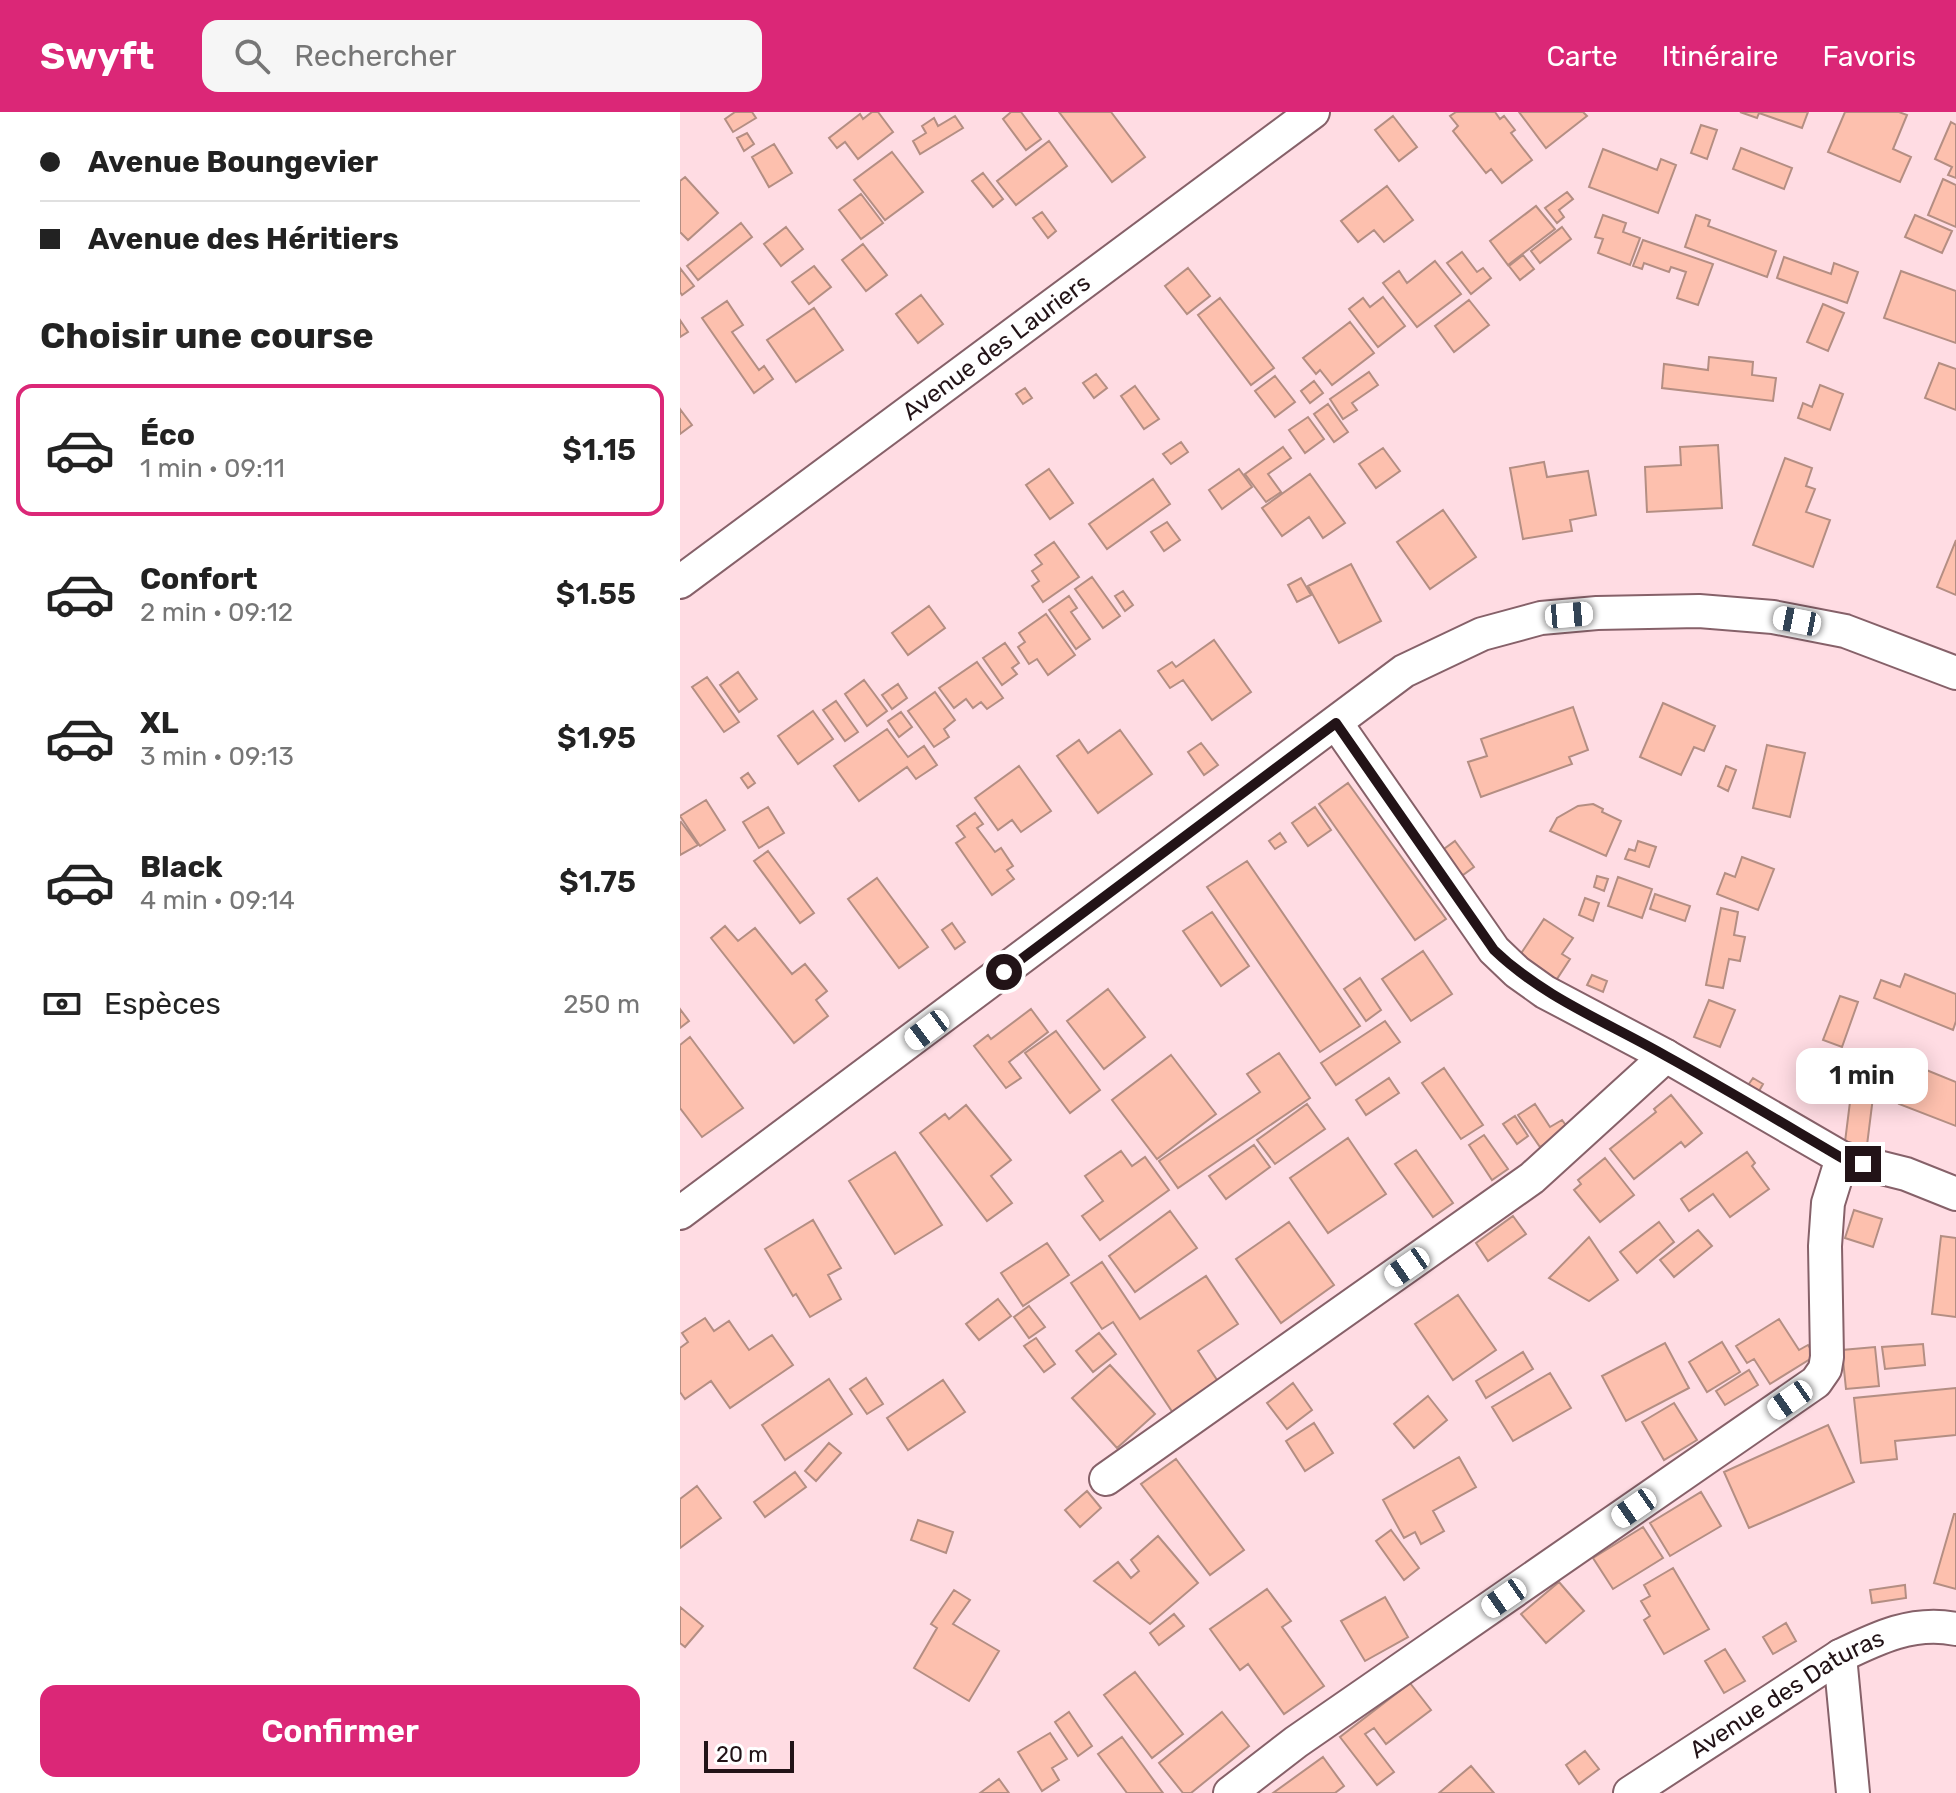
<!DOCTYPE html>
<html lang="fr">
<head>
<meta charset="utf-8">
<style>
	:root { --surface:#fff; --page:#f6f6f6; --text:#222; --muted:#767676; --line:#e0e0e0; --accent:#db2777 }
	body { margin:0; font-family:Rubik,sans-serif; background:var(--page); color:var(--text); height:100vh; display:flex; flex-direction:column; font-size:30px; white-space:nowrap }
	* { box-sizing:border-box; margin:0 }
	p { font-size:26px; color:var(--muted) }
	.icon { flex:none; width:44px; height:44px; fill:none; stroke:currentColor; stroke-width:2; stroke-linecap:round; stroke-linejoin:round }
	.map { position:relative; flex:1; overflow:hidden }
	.side { display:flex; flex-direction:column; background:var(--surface); width:680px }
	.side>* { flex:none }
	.top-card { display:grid; align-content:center; height:176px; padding:0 40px; background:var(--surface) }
	.scale { position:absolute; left:24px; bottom:20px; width:90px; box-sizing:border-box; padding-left:8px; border:4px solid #221317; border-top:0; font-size:22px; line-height:28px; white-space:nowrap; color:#221317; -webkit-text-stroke:6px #fff; paint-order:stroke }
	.end { position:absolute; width:36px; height:36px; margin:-18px; border:10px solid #221317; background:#fff; box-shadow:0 0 0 4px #fff }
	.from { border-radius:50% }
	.bubble { position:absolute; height:56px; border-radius:16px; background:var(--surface); box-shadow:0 4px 20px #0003; font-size:26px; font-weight:600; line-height:56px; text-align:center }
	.car { position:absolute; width:24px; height:48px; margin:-24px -12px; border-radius:10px; box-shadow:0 0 6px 2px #0007; background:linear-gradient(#fff 24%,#345 0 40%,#fff 0 76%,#345 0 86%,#fff 0) }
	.top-card b { display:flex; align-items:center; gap:28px; height:76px; font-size:30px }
	.top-card b+b { border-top:2px solid var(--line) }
	.top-card i { width:20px; height:20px; background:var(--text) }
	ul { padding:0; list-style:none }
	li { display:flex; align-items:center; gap:24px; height:132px; margin:0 16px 12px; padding:0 24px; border:4px solid transparent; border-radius:16px }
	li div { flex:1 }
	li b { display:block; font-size:30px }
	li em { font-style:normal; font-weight:600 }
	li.current { border-color:var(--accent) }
	li>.icon { width:72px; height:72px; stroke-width:1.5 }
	h2 { padding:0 40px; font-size:36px; line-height:96px }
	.pay { display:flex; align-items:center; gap:20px; height:88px; padding:0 40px; font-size:30px }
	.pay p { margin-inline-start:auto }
	.button { display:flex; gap:16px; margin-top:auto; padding:16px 40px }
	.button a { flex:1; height:92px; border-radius:16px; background:var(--accent); color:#fff; font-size:32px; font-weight:600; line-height:92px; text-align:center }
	header { display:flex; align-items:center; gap:48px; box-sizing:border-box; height:112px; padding:0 40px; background:var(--accent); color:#fff }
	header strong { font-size:38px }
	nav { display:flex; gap:44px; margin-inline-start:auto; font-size:28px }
	.search { width:560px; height:72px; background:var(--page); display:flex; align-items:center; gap:20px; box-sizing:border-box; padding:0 28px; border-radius:16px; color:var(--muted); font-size:30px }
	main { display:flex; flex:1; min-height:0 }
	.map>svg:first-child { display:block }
	.building { fill:#fdc0ae; stroke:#b48e83; stroke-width:2 }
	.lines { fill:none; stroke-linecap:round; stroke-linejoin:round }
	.street-casing { stroke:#866169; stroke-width:36 }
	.street { stroke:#fff; stroke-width:32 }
	.route { stroke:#221317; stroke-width:10 }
	.labels { text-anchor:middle; stroke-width:8; stroke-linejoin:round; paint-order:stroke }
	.street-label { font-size:24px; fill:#221317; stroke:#fff }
</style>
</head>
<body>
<header>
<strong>Swyft</strong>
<div class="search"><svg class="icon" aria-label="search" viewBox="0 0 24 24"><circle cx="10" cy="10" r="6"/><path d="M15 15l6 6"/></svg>Rechercher</div>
<nav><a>Carte</a><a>Itinéraire</a><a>Favoris</a></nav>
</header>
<main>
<section class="side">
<div class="top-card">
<b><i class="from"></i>Avenue Boungevier</b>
<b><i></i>Avenue des Héritiers</b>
</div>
<h2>Choisir une course</h2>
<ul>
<li class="current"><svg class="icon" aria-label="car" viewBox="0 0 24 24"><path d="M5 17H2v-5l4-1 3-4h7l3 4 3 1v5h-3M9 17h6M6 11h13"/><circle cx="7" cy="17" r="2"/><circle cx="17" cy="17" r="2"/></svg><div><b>Éco</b><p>1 min · 09:11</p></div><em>$1.15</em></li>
<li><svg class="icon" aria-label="car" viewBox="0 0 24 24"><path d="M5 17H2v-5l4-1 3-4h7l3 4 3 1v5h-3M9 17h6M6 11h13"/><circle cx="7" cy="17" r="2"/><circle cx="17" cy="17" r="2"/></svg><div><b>Confort</b><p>2 min · 09:12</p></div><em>$1.55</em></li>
<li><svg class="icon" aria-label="car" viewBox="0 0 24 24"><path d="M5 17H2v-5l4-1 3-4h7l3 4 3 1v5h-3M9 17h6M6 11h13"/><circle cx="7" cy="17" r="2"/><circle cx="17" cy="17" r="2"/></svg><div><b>XL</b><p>3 min · 09:13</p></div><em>$1.95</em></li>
<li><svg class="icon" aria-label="car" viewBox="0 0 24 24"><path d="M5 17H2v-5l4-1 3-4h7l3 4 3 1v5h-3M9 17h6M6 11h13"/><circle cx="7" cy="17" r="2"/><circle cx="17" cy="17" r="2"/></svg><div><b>Black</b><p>4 min · 09:14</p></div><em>$1.75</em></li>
</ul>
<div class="pay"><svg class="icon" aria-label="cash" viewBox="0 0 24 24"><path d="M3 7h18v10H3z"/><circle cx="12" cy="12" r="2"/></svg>Espèces<p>250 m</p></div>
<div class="button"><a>Confirmer</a></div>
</section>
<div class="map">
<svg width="1276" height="1681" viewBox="0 0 1276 1681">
	<rect width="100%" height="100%" fill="#ffdce3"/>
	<!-- building -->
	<path class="building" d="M55,0h17l4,6 -23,14 -8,-13z
		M192,0h6l15,20 -35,27 -13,-17 -8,6 -8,-10 31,-24 3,5z
		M331,0h10l20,27 -15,11 -23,-31z
		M379,0h52l34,45 -33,25z
		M776,0h39l5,7 4,-3 11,14 -4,3 21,27 -30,23 -11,-14 -5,4 -33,-42 5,-5 -8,-10z
		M839,0h64l4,4 -41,32z
		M1060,0h68l-6,16 -43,-15 -2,5z
		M1165,0h54l8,3 -14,34 18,8 -11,25 -72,-30z
		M275,4l8,12 -43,26 -7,-13 13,-8 -4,-7 12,-8 4,8z
		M713,4l24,31 -18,14 -24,-31z
		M1271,10l5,3v53l-8,-3 4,-8 -17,-8z
		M1021,13l16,5 -10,29 -16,-6z
		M67,21l7,11 -10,7 -7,-13z
		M369,29l18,25 -51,39 -19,-24z
		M94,32l18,29 -23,14 -17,-30z
		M1061,36l51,20 -8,21 -51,-20z
		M923,37l54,21 4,-11 15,6 -18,48 -69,-26z
		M212,40l31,40 -38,28 -31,-40z
		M303,61l20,26 -10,8 -21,-26z
		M5,65l33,36 -30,27 -8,-8v-51z
		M1263,67l13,6v42l-28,-12z
		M707,74l26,34 -29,22 -10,-12 -16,12 -17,-21z
		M887,80l6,7 -14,11 5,7 -7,6 -12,-15z
		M181,82l22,29 -22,16 -22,-29z
		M856,94l19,23 -47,36 -18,-24z
		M362,100l14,19 -8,7 -15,-20z
		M923,103l23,8 -3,9 17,6 -10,27 -32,-12 5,-14 -8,-2z
		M1016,103l14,5 -2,6 68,25 -9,26 -82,-30z
		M1235,103l37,16 -10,22 -37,-16z
		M61,111l11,14 -54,43 -11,-14z
		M106,115l17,22 -22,17 -17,-22z
		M882,115l9,12 -31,24 -9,-12z
		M963,128l70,24 -15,41 -21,-7 9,-26 -15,-5 -2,5 -25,-9 -2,6 -9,-3z
		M183,132l24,31 -21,16 -24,-31z
		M782,140l15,20 6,-4 8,10 -20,16 -24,-31z
		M843,143l11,14 -14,11 -11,-14z
		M1104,145l47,17 3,-11 24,9 -11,31 -70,-25z
		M755,149l26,33 -44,33 -34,-44 16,-12 8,12z
		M134,154l17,21 -22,17 -17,-22z
		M0,156l14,18 -12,9 -2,-3z
		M508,156l22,28 -23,18 -22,-28z
		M1221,159l55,20v52l-72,-25z
		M241,183l22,29 -25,19 -22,-29z
		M703,185l22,29 -27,21 -29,-38 14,-11 7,9z
		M540,186l54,70 -23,17 -53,-70z
		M789,188l20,25 -35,27 -19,-26z
		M47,189l16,24 -11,7 27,38 5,-4 9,13 -19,14 -52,-75z
		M1143,192l21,9 -16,38 -21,-9z
		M134,196l29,42 -47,32 -29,-42z
		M0,208l8,12 -8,5z
		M670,210l24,31 -42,32 -12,-15 -4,4 -13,-16z
		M1029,245l44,5 -1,13 24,3 -3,23 -111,-13 2,-24 44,6z
		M1259,251l17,6v41l-31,-12z
		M689,260l9,13 -26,18 5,7 -14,9 -13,-20z
		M416,262l11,14 -13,10 -11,-15z
		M595,264l20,26 -20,15 -20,-26z
		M634,269l9,12 -13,10 -9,-12z
		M1140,273l23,9 -13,36 -32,-12 5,-15 9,4z
		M455,274l24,33 -15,10 -23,-33z
		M345,276l7,10 -9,6 -7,-10z
		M648,292l20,28 -14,10 -20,-28z
		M0,297l12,16 -12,9z
		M628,305l16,22 -19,14 -16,-23z
		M501,330l7,10 -17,12 -8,-10z
		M1038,333l4,63 -75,4 -2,-45 36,-2 -1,-18z
		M603,335l8,11 -23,16 13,18 -15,10 -21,-28z
		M703,336l17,23 -24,17 -17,-24z
		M1105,346l27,10 -6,18 9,3 -9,23 24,8 -17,47 -60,-22z
		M864,350l3,15 41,-6 8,44 -26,5 2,11 -49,8 -13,-71z
		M369,357l24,34 -23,16 -24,-34z
		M559,357l13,18 -30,22 -13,-19z
		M630,362l35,49 -22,15 -14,-21 -27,19 -20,-28z
		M473,367l17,25 -63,45 -18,-25z
		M763,398l33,47 -46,32 -33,-47z
		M487,410l13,18 -16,11 -13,-19z
		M1276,428v55l-19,-8z
		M374,430l25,35 -36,25 -11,-16 7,-5 -7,-10 10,-7 -7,-9z
		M671,452l30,57 -42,22 -31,-57z
		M412,465l28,39 -17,12 -28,-39z
		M621,466l10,17 -14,7 -9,-17z
		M443,479l10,14 -8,6 -10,-15z
		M389,484l8,12 -6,4 19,27 -14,10 -27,-39z
		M249,494l16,22 -37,27 -16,-22z
		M366,502l29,41 -27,20 -11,-16 -8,5 -11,-17 7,-5 -6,-9z
		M534,528l37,52 -39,28 -29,-40 -13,8 -12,-17 14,-9 4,5z
		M325,531l14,20 -7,5 5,6 -15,11 -19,-27z
		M297,550l26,36 -16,11 -6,-7 -8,6 -7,-9 -12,9 -15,-20z
		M58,560l19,27 -18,13 -19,-27z
		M27,565l32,45 -15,10 -32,-45z
		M184,568l23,31 -20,15 -22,-32z
		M218,572l9,14 -15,11 -10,-14z
		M255,580l20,28 -11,9 5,8 -15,10 -26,-36z
		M156,589l22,31 -13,9 -22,-31z
		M983,591l52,23 -11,25 -10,-4 -13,28 -41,-18z
		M893,595l15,43 -19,7 3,7 -91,33 -13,-35 19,-6 -6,-17z
		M133,599l20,28 -35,25 -20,-28z
		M221,600l11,15 -13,10 -11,-16z
		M207,617l21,28 16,-11 13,19 -21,14 -9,-12 -48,34 -25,-35z
		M440,618l32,44 -54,39 -41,-57 22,-16 9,13z
		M521,631l17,22 -14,10 -16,-23z
		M1087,633l38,8 -15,64 -37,-9z
		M339,654l32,45 -30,21 -9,-12 -14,10 -23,-32z
		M1046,654l10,4 -8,21 -10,-5z
		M68,661l7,10 -7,5 -7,-10z
		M668,671l98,136 -31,21 -96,-136z
		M26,688l19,30 -25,16 -20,-30z
		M913,692l10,5 -1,3 19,9 -15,35 -56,-25 7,-13 21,-12z
		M88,695l16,26 -25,15 -16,-26z
		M635,695l16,23 -23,16 -16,-23z
		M295,701l8,11 -6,4 18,24 6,-4 12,18 -6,4 7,9 -22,16 -36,-52 9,-6 -8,-11z
		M1,710l17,23 -18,10v-32z
		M600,721l6,9 -11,7 -6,-8z
		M775,729l19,26 -18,13 -19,-26z
		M958,729l18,6 -7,20 -24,-8 4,-10 6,2z
		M88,739l46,62 -14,10 -46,-62z
		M1062,745l32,12 -16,41 -41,-16 8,-21 10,4z
		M567,749l113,165 -40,26 -113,-165z
		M917,764l11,3 -4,12 -10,-4z
		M938,765l34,12 -10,29 -34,-12z
		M197,766l51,69 -29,21 -51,-69z
		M975,782l35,12 -5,15 -35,-12z
		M905,786l14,5 -6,18 -14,-6z
		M1041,796l17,4 -4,23 11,2 -5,24 -11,-2 -6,29 -17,-3z
		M532,800l37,54 -28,20 -38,-55z
		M864,807l29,19 -11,16 8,5 -17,26 -37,-24z
		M272,811l13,19 -10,7 -13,-19z
		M45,814l13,15 17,-13 37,46 13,-10 22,27 -11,9 12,16 -34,27 -83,-105z
		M743,839l29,43 -41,27 -29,-42z
		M1225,862l51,20v27l-3,9 -79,-32 7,-18 19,7z
		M912,863l15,6 -4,11 -16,-7z
		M680,866l21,32 -15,11 -22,-32z
		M428,877l37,48 -41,32 -37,-48z
		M1160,884l18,6 -16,45 -19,-7z
		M1029,888l26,10 -15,37 -26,-10z
		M0,897l9,12 -9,7z
		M351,897l17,23 -39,30 12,16 -15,10 -32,-42 14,-11 3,4z
		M705,909l15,21 -64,43 -15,-22z
		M376,919l44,59 -30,23 -45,-60z
		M10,925l53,71 -41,29 -22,-29v-63z
		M599,941l31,45 -132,90 -19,-27 101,-69 -13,-18z
		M1153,941l16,5 -7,29 -17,-5z
		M491,943l45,59 -59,45 -45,-59z
		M1175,950l22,3 -11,88 -22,-3z
		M1234,953l42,17v44l-57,-22z
		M764,956l39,57 -22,14 -39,-56z
		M709,966l10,15 -33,22 -10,-15z
		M1073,966l10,6 -8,14 -11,-7z
		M991,983l31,38 -17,14 -4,-5 -47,37 -24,-30 46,-37 -2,-3z
		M627,992l18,25 -50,35 -18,-24z
		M855,992l15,23 12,-7 6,8 -28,19 -22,-32z
		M286,993l45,55 -20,16 21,27 -25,18 -67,-88 25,-19 4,5z
		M835,1004l13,20 -11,8 -14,-20z
		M804,1023l24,34 -16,11 -23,-35z
		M668,1026l38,56 -58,39 -38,-55z
		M574,1033l16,22 -44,32 -17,-23z
		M736,1038l37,53 -20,14 -38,-53z
		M441,1039l11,15 13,-9 24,33 -69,50 -18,-24 21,-15 -18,-25z
		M215,1040l47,73 -47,29 -46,-73z
		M1067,1040l8,11 -3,3 17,23 -39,28 -17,-23 -24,17 -8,-12z
		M925,1046l29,37 -34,27 -26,-32 7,-6 -3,-4z
		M1174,1098l28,9 -9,28 -28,-9z
		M490,1099l27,37 -62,44 -26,-36z
		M833,1104l13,18 -38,27 -12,-18z
		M133,1108l28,48 -13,7 13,24 -31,18 -14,-23 -3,2 -28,-47z
		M609,1110l45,63 -53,38 -45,-64z
		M979,1110l15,20 -37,31 -17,-21z
		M1018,1118l14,16 -38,31 -14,-17z
		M1261,1124l15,2v79l-24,-3z
		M909,1125l29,43 -29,21 -40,-23z
		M367,1131l22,32 -46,31 -22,-33z
		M422,1150l38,57 66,-43 32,48 -40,27 23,35 -46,30 -62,-94 -11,7 -31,-46z
		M778,1183l38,55 -43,30 -38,-56z
		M318,1187l13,17 -32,24 -13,-16z
		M349,1194l16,21 -16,11 -15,-21z
		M25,1206l9,13 15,-10 20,29 23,-15 21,30 -63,43 -19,-27 -26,18 -5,-7v-44l8,-6 -6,-9z
		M1099,1207l20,31 9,-5 7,11 -45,28 -16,-25 -7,4 -11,-17z
		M419,1221l17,21 -23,18 -17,-21z
		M356,1226l19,26 -11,8 -20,-26z
		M1042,1230l18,30 -33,20 -18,-30z
		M985,1231l24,45 -63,33 -24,-45z
		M1243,1232l2,21 -40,4 -3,-22z
		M1195,1235l4,39 -33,3 -4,-39z
		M843,1240l10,17 -47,29 -10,-17z
		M430,1253l45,49 -38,34 -45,-50z
		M1069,1258l9,15 -33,20 -9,-14z
		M870,1261l21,35 -58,33 -21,-34z
		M186,1266l17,26 -16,10 -17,-25z
		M149,1267l23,35 -67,46 -23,-35z
		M263,1268l22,32 -57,38 -21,-32z
		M613,1271l19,27 -25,19 -20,-26z
		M1276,1276v47l-61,6 2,18 -36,4 -7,-65z
		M748,1284l19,24 -33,28 -20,-24z
		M994,1291l23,37 -33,20 -22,-38z
		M634,1311l19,30 -28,18 -19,-30z
		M1148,1313l26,57 -105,46 -25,-56z
		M149,1331l12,10 -25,28 -11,-10z
		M779,1345l17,30 -43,24 11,20 -23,13 -6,-12 -11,6 -21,-38z
		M496,1347l68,91 -34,25 -69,-91z
		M115,1360l11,15 -41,30 -11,-15z
		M17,1374l24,32 -41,30v-49z
		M407,1379l14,17 -21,19 -15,-17z
		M1021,1380l20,34 -51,30 -20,-33z
		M1274,1402h2v75l-22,-6z
		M238,1408l35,12 -7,21 -35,-13z
		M963,1415l20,31 -50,31 -20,-31z
		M711,1418l28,38 -15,12 -28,-39z
		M478,1424l40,47 -48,41 -56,-43 24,-19 13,16 8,-7 -8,-11z
		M993,1456l36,61 -45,25 -20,-34 6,-4 -9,-15 9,-5 -6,-11z
		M879,1470l25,29 -38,32 -25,-29z
		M1225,1473l1,13 -34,5 -2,-13z
		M587,1477l24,32 -9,6 42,59 -40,28 -36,-50 -8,6 -30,-41z
		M274,1478l16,10 -17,24 46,27 -30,50 -55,-33 23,-40 -6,-4z
		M705,1485l23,40 -43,24 -24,-40z
		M0,1495l23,19 -18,21 -5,-4z
		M494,1502l10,12 -25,19 -9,-12z
		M1106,1511l10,18 -23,13 -10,-17z
		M1045,1537l20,32 -21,12 -19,-32z
		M455,1560l48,62 -31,24 -48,-63z
		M730,1571l21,27 -45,34 -12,-16 -9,6 29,38 -17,13 -37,-48z
		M389,1600l23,34 -14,10 -23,-34z
		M542,1600l27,34 -58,47h-8l-24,-30z
		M370,1621l17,26 -15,9 7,12 -17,11 -24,-39z
		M442,1625l41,56h-36l-29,-39z
		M905,1639l14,18 -20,15 -13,-19z
		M643,1645l21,29 -9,7h-62z
		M791,1654l23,27h-55z
		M319,1667l10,14h-29z"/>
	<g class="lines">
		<!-- street casing -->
		<g class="street-casing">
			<g id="street">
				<path id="s1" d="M0,470l633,-470"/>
				<path d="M656,611l158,227 23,22 28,20 121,64 176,102 64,16 50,20"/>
				<path d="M0,1101l724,-542 78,-37 59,-16 56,-5 102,-2 74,6 72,14 111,42"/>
				<path d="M426,1367l426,-301 134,-122"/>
				<path d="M1160,1544l13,137"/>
				<path d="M550,1681l66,-51 520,-360 9,-13 2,-12 -2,-111 3,-43 14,-45"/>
				<path id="s2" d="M950,1681l210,-137c37,-18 74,-36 116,-27"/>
			</g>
		</g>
		<!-- street -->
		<use href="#street" class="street"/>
	</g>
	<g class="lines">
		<!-- route -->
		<path class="route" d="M324,860l332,-249 158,227c50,48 113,72 172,106 60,33 118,68 176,102l21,6"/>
	</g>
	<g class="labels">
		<!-- street labels -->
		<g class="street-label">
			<text dy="8" stroke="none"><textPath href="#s1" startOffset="394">Avenue des Lauriers</textPath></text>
			<text dy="8" stroke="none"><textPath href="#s2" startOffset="186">Avenue des Daturas</textPath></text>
		</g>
	</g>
</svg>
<div class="scale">20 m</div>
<i class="end from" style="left:324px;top:860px"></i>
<i class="end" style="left:1183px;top:1052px"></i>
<div class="bubble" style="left:1116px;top:936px;width:132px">1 min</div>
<i class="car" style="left:889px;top:503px;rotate:85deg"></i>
<i class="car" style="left:1117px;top:509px;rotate:281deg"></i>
<i class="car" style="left:247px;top:918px;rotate:233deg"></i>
<i class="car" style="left:727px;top:1155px;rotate:235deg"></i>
<i class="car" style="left:1110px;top:1288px;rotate:235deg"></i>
<i class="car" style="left:954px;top:1396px;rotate:235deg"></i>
<i class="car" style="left:824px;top:1486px;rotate:235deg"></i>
</div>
</main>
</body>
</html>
